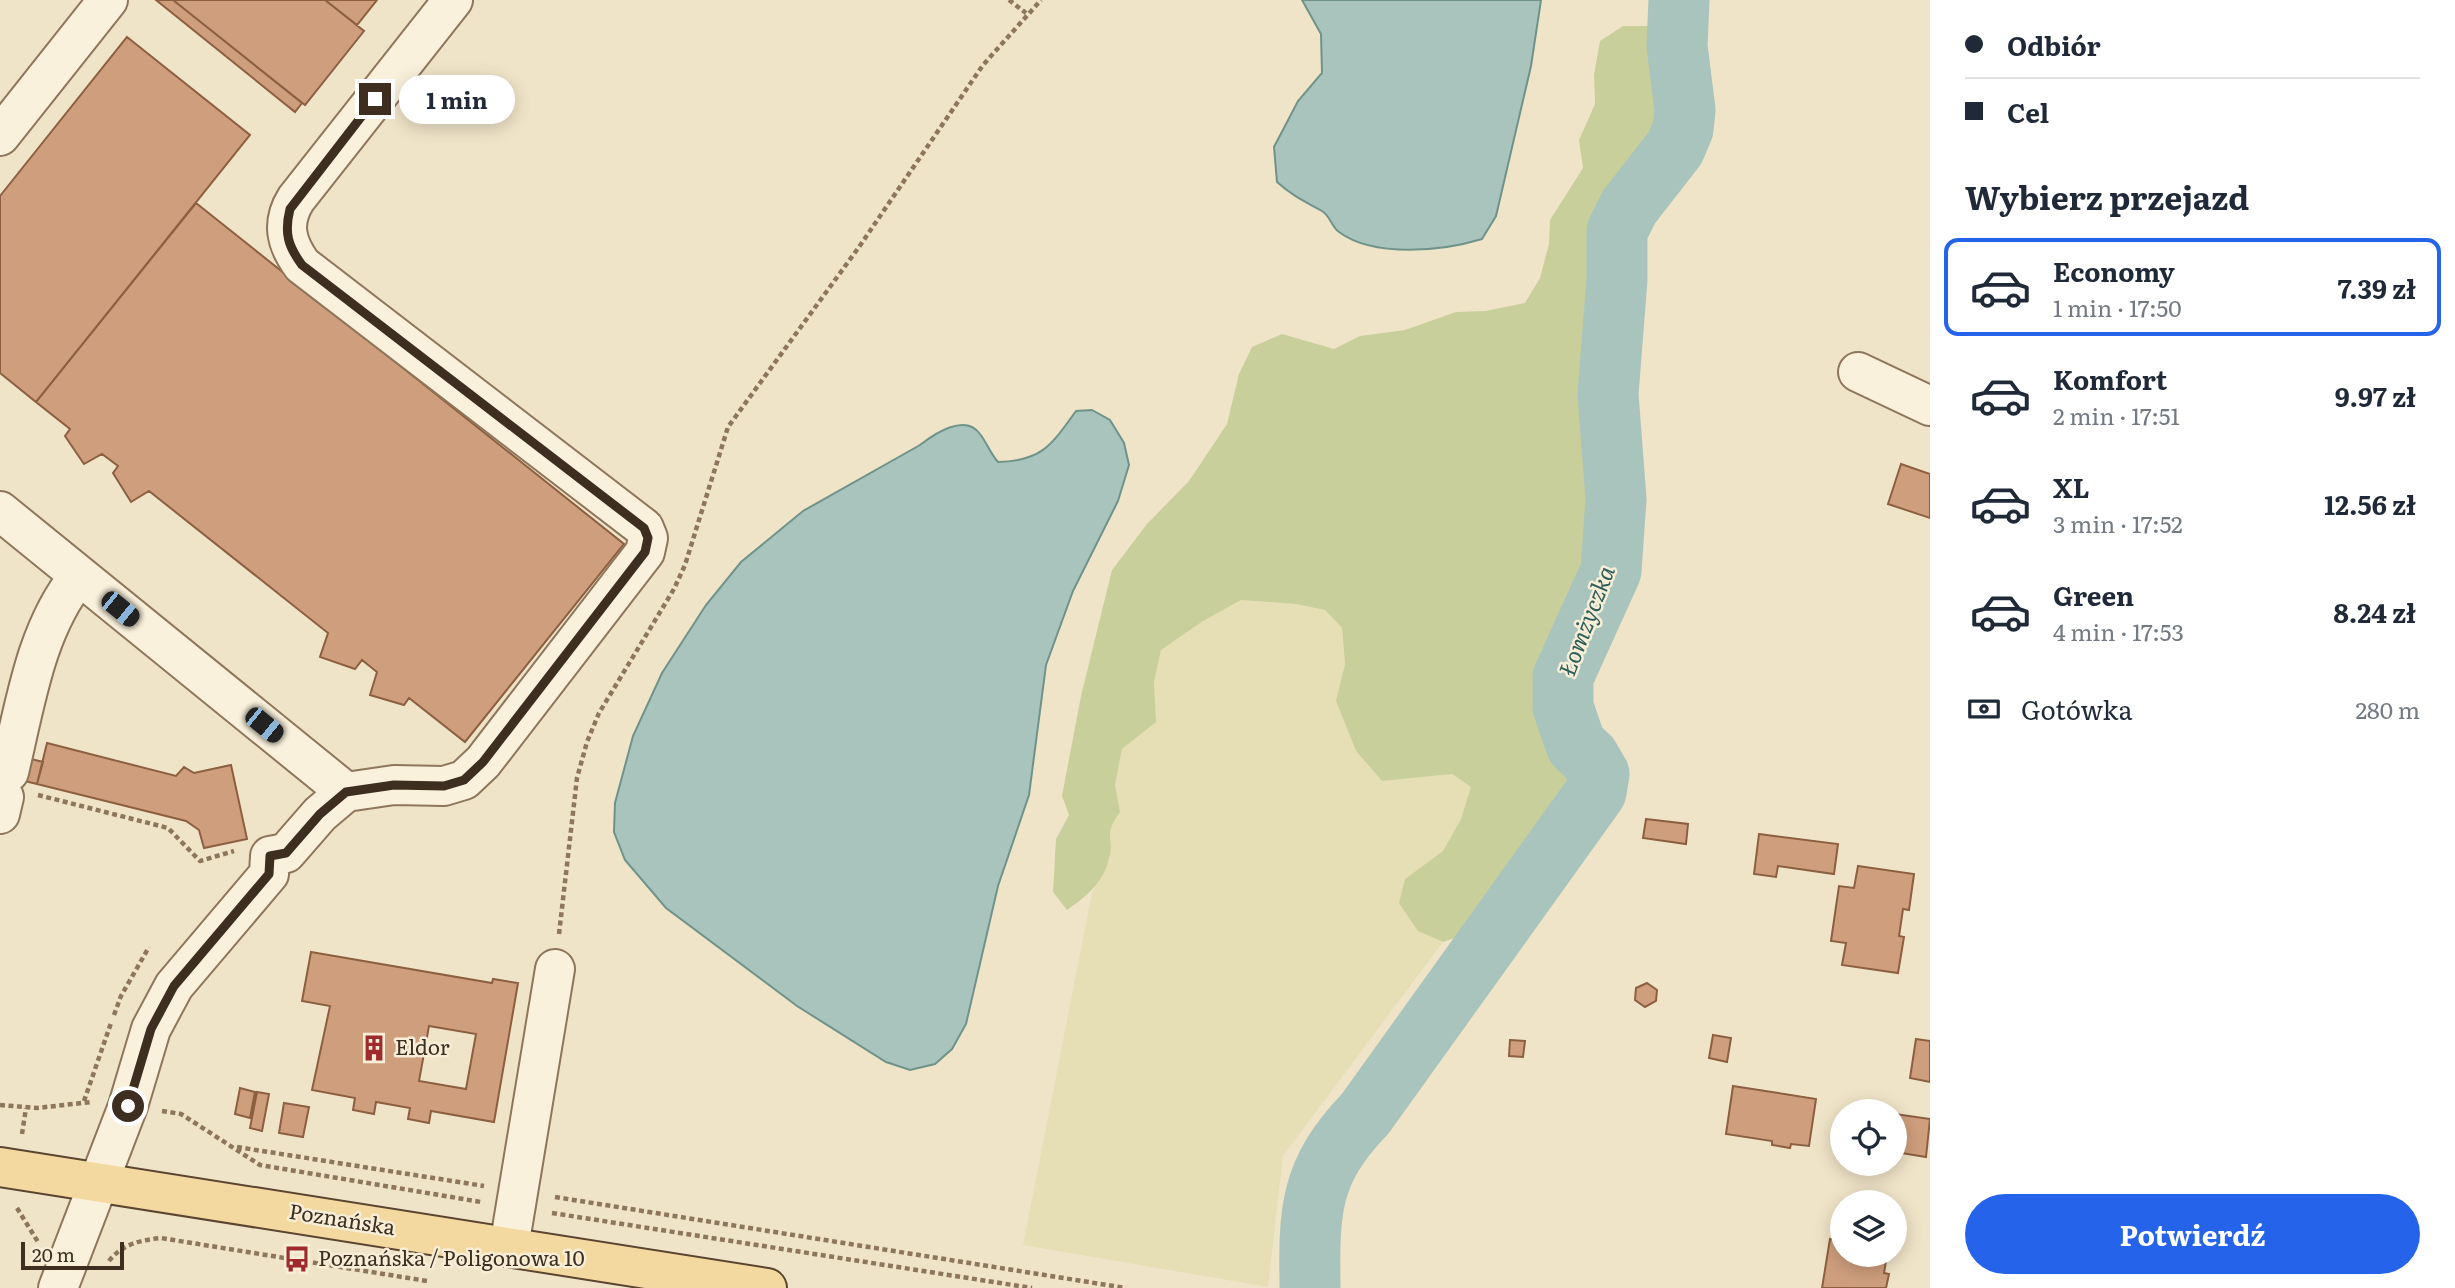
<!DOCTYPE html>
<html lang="pl">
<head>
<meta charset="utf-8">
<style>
	:root { --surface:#fff; --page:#f6f6f7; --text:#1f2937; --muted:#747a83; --line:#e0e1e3; --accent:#2563eb }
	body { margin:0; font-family:Literata,serif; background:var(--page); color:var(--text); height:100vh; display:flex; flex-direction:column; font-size:26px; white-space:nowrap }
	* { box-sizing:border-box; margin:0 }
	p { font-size:23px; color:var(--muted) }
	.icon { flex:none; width:38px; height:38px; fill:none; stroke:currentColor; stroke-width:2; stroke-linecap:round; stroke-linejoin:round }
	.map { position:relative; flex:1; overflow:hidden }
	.panel { display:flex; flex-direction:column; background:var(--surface); width:525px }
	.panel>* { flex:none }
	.banner { display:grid; align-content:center; height:154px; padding:0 35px; background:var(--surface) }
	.buttons { position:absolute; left:1830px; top:1099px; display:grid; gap:14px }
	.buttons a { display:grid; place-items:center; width:77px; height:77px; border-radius:50%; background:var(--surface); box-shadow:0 4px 18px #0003; font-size:35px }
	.scale { position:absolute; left:21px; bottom:18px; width:103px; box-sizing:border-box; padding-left:7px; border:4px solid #3d2e20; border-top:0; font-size:19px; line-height:24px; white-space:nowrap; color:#3d2e20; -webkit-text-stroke:5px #f7eed8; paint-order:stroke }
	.end { position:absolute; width:32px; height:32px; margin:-16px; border:9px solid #3d2e20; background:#fff; box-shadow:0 0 0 4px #fff }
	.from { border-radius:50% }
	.bubble { position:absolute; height:49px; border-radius:24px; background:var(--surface); box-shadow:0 4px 18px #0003; font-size:23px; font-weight:700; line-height:49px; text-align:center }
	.car { position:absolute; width:21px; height:42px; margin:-21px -10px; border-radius:9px; box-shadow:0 0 5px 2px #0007; background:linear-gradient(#222 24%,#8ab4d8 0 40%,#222 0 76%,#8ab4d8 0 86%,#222 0) }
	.banner b { display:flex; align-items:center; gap:24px; height:66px; font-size:26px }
	.banner b+b { border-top:2px solid var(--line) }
	.banner i { width:18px; height:18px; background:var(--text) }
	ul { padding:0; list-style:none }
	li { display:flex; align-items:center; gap:21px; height:98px; margin:0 14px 10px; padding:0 21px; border:4px solid transparent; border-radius:14px }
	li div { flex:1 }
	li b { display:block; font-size:26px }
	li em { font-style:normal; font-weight:700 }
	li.on { border-color:var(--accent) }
	li>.icon { width:63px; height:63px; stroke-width:1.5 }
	h2 { padding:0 35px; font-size:32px; line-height:84px }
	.pay { display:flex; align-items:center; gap:18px; height:77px; padding:0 35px; font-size:26px }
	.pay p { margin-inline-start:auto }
	.primary-button { display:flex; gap:14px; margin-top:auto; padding:14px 35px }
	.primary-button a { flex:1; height:80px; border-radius:42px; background:var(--accent); color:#fff; font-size:28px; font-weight:700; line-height:80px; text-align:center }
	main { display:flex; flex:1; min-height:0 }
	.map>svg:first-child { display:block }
	.farmland { fill:#e6deb5 }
	.green { fill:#c9cf9b }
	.water { fill:#a9c4bc; stroke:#6f938a; stroke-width:2 }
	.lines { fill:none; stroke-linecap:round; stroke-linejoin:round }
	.river { stroke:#a9c4bc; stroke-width:61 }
	.building { fill:#cf9f7d; stroke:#8d5f41; stroke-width:2; fill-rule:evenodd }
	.minor-casing { stroke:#8d765c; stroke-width:42 }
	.major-casing { stroke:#5b4430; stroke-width:42 }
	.path { stroke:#8d765c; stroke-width:4.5; stroke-dasharray:5 3.5; stroke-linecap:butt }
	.minor { stroke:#faf1dc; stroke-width:38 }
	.major { stroke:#f3d9a0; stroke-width:38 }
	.route { stroke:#3d2e20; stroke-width:9 }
	.labels { text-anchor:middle; stroke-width:5; stroke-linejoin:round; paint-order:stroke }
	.poi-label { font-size:21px; fill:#3d2e20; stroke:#f7eed8; text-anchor:start }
	.street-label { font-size:21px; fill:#3d2e20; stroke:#f7eed8 }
	.water-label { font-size:23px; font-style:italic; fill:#2f5d5a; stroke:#f7eed8 }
</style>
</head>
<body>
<main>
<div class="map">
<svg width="1930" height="1288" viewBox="0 0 1930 1288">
	<rect width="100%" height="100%" fill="#f0e4c8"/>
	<!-- farmland -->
	<path class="farmland" d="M1241,600l55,4 29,6 17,18 3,36 -9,37 20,50 26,30 70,-7 20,13 -11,32 -18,32 -38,28 13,52 25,11 -160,214 -15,131 -245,-42 69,-352 18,-34 -1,-31 11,-16 -5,-27 7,-36 34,-27 -2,-40 7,-32 42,-29z"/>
	<!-- green -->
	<path class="green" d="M1623,26h26l17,27 1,76 -28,49 -30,44 -11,80 -1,97 8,99 -5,68 -36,76 -16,46 7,32 29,56 2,12 -9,19 -94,121 -40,14 -25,-11 -19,-28 6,-24 38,-28 18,-32 10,-32 -19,-13 -70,7 -26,-30 -20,-50 9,-37 -3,-36 -17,-18 -29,-6 -55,-4 -38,21 -42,29 -7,32 2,40 -34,27 -7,36 5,27c-18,25 -5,25 -11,47 -6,24 -23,38 -42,51l-14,-18 3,-53 13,-24 -7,-19 19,-100 31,-126 35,-46 42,-43 38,-57 12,-50 13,-27 30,-13 52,15 26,-13 45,-6 51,-18 29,-1 40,-8 15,-25 9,-34 1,-24 33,-52 -4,-28 16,-36 -1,-29 6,-34z"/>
	<!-- water -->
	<path class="water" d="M1302,0h239l-10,66 -35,150 -14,23c-39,12 -108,19 -143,-7 -7,-5 -9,-16 -17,-21 -18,-10 -28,-14 -45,-29l-3,-35 24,-46 24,-28 -1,-39z
		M1092,410l18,10 14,23 5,22 -11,36 -45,90 -27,74 -17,130 -31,91 -32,138 -14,25 -17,15 -25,6 -24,-8 -89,-56 -131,-98 -41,-48 -11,-28 1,-29 18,-67 29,-63 44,-68 35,-43 62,-51 117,-66c14,-11 45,-32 60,-11 7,9 10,19 18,28 45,-1 54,-18 78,-51z"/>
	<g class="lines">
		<!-- river -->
		<path class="river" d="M1310,1288c-1,-77 -1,-116 55,-174l231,-322 3,-18 -10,-17 -13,-12 -13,-38v-30l48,-106 5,-72 -8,-105 9,-115v-48l12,-24 46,-59 8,-19 2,-19 -8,-64 2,-46"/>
	</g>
	<!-- building -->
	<path class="building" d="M156,0h17l129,103 -7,9z
		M173,0h152l39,31 -59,74z
		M325,0h52l-20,25z
		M127,37l123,98 -214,267 -36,-29v-177z
		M196,203l428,341 -159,198 -56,-44 -5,7 -34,-10 7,-23 -15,-12 -7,9 -35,-12 8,-24 -179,-142 -18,11 -18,-29 5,-7 -16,-12 -18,10 -19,-28 5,-7 -34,-27z
		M1901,464l29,10v44l-42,-14z
		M47,743l129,33 8,-9 10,6 37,-8 16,74 -43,9 -5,-18 -13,-9 -149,-37z
		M0,751l43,11 -6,22 -37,-9z
		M1646,819l42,5 -2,20 -43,-6z
		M1759,834l79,10 -4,30 -56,-8 -2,11 -22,-3z
		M1858,866l56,8 -5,36 -6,-1 -4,27 5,1 -6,36 -56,-8 4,-22 -15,-2 8,-55 15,2z
		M311,952l181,31 1,-4 25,4 -24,139 -63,-11 -2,12 -21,-4 2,-11 -34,-6 -2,12 -21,-4 2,-12 -43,-8 18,-84 -28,-5zM429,1026l47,8 -10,55 -47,-8z
		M1647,983l10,7 -1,11 -11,6 -10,-7 1,-12z
		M1713,1035l18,3 -4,24 -18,-4z
		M1916,1039l14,2v41l-20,-4z
		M1510,1040l15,1 -2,16 -14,-1z
		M1733,1086l83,13 -7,47 -18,-2 -1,4 -18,-3v-4l-46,-7z
		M240,1088l15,4 -5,26 -15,-4z
		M257,1092l12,2 -7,37 -12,-3z
		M284,1103l25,4 -6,30 -24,-4z
		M1895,1114l35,5 -4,38 -31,-5z
		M1830,1239l13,2v14h44l-3,18 5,1 -3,14h-64z"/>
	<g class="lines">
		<!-- minor casing -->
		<g class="minor-casing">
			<path id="minor" d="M0,136l108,-136
				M1858,372l72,34
				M0,511l346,281
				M9,772c16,-66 26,-142 70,-196
				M0,814l4,-17
				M509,1247l46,-278
				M58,1288l70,-182 23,-77 23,-43 95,-112 1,-18 16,-3 34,-39 26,-22 48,-7 50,1 20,-6 19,-18 162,-210 3,-14 -4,-10 -342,-263c-16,-22 -21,-42 -6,-66l157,-199"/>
		</g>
		<!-- major casing -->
		<g class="major-casing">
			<path id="major" d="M0,1167l767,121"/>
		</g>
		<!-- path -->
		<path class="path" d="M1009,0l17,13
			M38,795l130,33 32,33 34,-10
			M559,934l18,-156 10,-36 12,-29 75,-124 11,-24 43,-138 131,-180 124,-182 58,-65
			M114,1015l7,-19 28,-49
			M84,1101l27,-78
			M0,1105l37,3 54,-6
			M162,1111l19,3 79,51 221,37
			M22,1134l4,-26
			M237,1147l247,39
			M555,1197l571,91
			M17,1208l21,34
			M552,1213l480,75
			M109,1261c13,-17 32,-21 52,-23l266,43"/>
		<!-- minor -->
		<use href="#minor" class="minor"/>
		<!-- major -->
		<use href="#major" class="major"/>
	</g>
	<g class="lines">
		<!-- route -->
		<path class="route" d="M128,1106l23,-77 23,-43 95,-112 1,-18 16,-3 34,-39 26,-22 48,-7 50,1 20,-6 19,-18 162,-210 3,-14 -4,-10 -342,-263c-14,-19 -18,-32 -12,-56l85,-110"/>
	</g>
	<!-- icons -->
	<defs>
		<g id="building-bare" transform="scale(2.1)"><path d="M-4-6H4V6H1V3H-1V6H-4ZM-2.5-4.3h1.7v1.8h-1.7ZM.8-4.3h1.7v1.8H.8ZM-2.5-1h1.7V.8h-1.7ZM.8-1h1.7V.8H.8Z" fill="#9e2a2b" stroke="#f7eed8" stroke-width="2.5" paint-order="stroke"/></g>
		<g id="bus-bare" transform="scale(2.1)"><path d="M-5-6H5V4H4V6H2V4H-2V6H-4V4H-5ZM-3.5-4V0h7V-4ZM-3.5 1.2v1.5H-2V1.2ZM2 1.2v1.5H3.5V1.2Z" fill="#9e2a2b" stroke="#f7eed8" stroke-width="2.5" paint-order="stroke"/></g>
	</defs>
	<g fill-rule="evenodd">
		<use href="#building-bare" x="374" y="1048"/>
		<use href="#bus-bare" x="297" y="1259"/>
	</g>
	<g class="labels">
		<!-- poi labels -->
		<g class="poi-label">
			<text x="395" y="1055">Eldor</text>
			<text x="318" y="1266">Poznańska / Poligonowa 10</text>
		</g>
		<!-- street labels -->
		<g class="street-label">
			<text transform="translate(342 1220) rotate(9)" y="7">Poznańska</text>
		</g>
		<!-- water labels -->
		<g class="water-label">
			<text transform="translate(1587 621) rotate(-69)" y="8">Łomżyczka</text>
		</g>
	</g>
</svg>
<div class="buttons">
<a><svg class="icon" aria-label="locate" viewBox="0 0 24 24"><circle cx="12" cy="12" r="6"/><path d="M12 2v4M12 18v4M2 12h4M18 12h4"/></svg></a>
<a><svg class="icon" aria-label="layers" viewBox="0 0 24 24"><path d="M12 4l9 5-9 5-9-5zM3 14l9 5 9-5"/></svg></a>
</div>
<div class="scale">20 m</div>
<i class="end from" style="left:128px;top:1106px"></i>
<i class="end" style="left:375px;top:99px"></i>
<div class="bubble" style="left:399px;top:75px;width:116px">1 min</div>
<i class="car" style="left:120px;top:609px;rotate:129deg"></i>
<i class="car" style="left:264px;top:725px;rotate:129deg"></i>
</div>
<section class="panel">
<div class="banner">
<b><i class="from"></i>Odbiór</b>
<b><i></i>Cel</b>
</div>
<h2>Wybierz przejazd</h2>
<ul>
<li class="on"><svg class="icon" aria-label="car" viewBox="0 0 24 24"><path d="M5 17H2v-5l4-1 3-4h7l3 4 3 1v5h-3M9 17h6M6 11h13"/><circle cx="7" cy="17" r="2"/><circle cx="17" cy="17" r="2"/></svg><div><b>Economy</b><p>1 min · 17:50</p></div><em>7.39 zł</em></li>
<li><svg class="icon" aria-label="car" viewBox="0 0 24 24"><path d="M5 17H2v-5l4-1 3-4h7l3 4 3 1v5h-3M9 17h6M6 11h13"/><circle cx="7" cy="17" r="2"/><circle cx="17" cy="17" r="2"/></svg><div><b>Komfort</b><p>2 min · 17:51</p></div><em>9.97 zł</em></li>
<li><svg class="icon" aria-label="car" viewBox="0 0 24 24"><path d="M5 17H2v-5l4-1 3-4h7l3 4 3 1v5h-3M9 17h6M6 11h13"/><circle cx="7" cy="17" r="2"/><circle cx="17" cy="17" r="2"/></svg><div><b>XL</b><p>3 min · 17:52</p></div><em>12.56 zł</em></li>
<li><svg class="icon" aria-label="car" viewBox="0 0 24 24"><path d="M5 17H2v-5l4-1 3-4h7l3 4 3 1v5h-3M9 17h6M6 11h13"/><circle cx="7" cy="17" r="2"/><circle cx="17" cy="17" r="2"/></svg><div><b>Green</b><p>4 min · 17:53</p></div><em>8.24 zł</em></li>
</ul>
<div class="pay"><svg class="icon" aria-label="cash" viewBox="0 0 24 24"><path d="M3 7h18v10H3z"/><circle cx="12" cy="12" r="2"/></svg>Gotówka<p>280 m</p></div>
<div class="primary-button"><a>Potwierdź</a></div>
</section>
</main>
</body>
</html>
